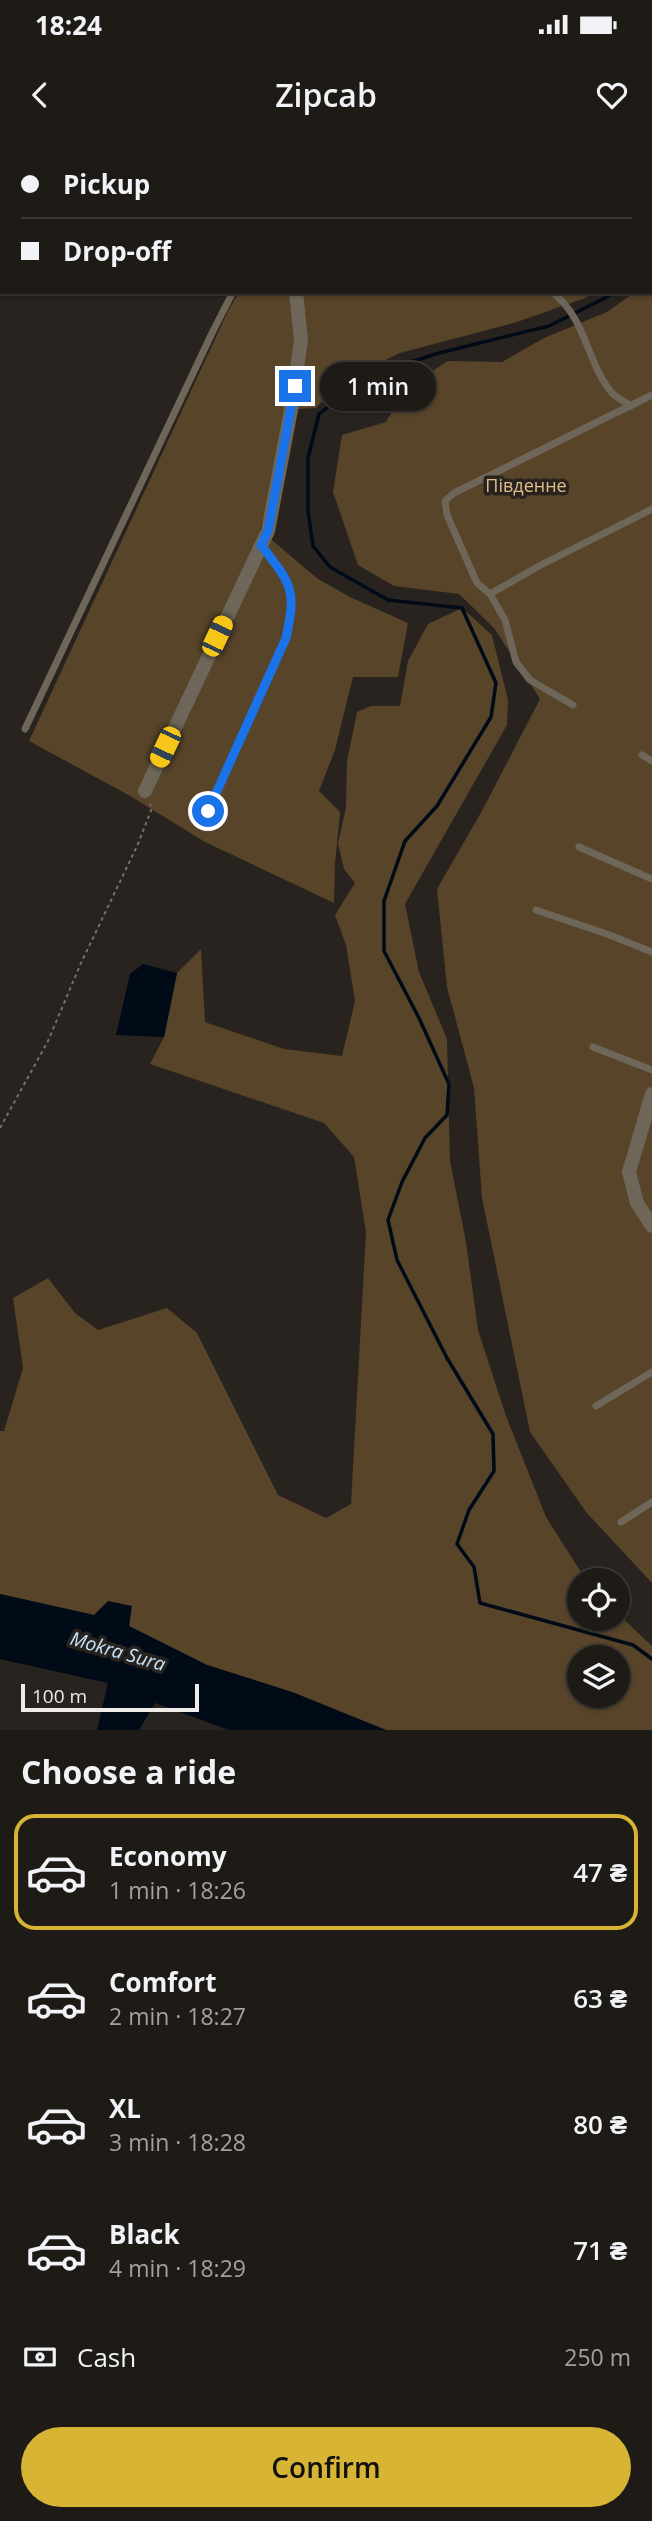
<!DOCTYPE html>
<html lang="en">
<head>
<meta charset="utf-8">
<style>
	:root { --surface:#1e1a16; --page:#2b2723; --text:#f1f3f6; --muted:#a1a1a1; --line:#3c3835; --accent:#d7b434 }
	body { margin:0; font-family:"Open Sans",sans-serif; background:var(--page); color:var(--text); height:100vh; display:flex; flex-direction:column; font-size:26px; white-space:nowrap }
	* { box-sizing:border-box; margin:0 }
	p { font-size:23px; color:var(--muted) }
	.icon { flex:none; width:38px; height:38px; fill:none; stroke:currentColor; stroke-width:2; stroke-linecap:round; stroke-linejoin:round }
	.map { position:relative; height:1590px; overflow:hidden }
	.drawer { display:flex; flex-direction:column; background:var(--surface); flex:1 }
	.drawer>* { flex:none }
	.guide { position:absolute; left:0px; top:0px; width:653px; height:154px; box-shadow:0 2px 5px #0004,0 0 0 2px var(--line); display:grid; align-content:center; height:154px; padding:0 21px; background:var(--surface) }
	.buttons { position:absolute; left:567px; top:1428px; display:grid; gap:14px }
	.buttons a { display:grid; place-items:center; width:63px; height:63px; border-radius:50%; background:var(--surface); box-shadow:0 2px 5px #0004,0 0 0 2px var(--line); font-size:35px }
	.scale { position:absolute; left:21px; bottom:18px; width:178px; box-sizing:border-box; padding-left:7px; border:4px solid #efece8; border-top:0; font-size:19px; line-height:24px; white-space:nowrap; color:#efece8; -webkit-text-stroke:5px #28231e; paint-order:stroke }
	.end { position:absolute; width:32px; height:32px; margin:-16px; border:9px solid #1a73e8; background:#fff; box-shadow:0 0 0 4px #fff }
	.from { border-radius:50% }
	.bubble { position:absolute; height:49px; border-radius:24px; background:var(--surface); box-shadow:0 2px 5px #0004,0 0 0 2px var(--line); font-size:23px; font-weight:600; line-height:49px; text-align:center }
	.car { position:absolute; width:21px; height:42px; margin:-21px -10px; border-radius:9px; box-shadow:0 0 5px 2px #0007; background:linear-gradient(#f5c518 24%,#345 0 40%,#f5c518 0 76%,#345 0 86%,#f5c518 0) }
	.guide b { display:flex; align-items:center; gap:24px; height:66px; font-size:26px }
	.guide b+b { border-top:2px solid var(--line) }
	.guide i { width:18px; height:18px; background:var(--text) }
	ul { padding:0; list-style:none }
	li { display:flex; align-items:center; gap:21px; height:116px; margin:0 14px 10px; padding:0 7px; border:4px solid transparent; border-radius:21px }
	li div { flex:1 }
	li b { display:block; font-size:26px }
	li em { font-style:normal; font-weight:600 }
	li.selected { border-color:var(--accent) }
	li>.icon { width:63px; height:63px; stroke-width:1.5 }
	h2 { padding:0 21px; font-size:32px; line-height:84px }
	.pay { display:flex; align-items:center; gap:18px; height:77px; padding:0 21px; font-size:26px }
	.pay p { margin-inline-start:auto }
	.action { display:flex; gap:14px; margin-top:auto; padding:14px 21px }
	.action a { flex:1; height:80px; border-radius:42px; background:var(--accent); color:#111; font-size:28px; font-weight:600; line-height:80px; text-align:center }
	.status { display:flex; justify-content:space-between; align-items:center; height:49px; padding:0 35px; background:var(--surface); direction:ltr }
	.status svg { height:19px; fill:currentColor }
	header { display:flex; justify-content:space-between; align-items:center; height:91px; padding:0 21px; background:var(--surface); font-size:32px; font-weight:600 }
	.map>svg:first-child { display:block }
	.green { fill:#574429; fill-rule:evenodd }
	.water { fill:#000b17 }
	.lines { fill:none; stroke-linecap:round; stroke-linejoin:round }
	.stream { stroke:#000b17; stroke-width:3.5 }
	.path { stroke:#76716d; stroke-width:2; stroke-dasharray:3.5 3.5; stroke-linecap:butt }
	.service { stroke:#6d6659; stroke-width:7 }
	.minor { stroke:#6d6659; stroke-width:14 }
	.tertiary { stroke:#6d6659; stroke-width:18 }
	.route { stroke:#1a73e8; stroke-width:9 }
	.labels { text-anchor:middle; stroke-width:7; stroke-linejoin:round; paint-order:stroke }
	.park-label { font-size:18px; fill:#e1bd8a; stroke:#28231e }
	.water-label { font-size:19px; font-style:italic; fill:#c6e7ff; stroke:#28231e }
</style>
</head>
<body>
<div class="status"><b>18:24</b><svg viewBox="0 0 49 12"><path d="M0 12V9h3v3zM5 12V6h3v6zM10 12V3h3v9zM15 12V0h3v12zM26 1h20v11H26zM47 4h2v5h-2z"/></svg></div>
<header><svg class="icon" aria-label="back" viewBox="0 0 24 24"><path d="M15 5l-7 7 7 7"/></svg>Zipcab<svg class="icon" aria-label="heart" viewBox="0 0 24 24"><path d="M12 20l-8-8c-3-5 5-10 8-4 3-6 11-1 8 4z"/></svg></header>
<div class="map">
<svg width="652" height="1590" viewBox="0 0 652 1590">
	<rect width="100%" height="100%" fill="#28231e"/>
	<!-- green -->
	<path class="green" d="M243,0h409v103l-1,-101z
		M652,140v1303l-66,-71 -56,-80 -48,-234 -8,-110 -27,-101 -10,-98 46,-80 57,-110 -46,-71 -35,-34 -65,-8 -36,-21 -25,-73 9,-57 44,-13 20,-34 42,-27 54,1 42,-24 63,-26 28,-20h16z
		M239,152h50l7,56 -23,137 -13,45 58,49 34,19 56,25 -10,54h-45l-18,73 -16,41 21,21 -5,52 -1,39 -129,-61 -73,-45 -103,-56 199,-430z
		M301,152h293l-9,6 -71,25 -114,30 -61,30 -23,25 -19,1z
		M462,468l30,27 16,65 -1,25 -102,179 14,68 28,67 3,122 16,81 12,88 28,86 40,101 40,63h-7v39h39v-5l34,32v84h-266l-94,-38 -85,-27 -78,-39 2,-20 -37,9 -94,-21v-163h4l19,-63 -10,-70 35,-20 27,35 23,17 69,-22 30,25 81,162 48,23 25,-14 15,-272 -12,-75 -30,-34 -174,-59 14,-27 13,-64 24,-24 4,73 79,27 58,7 13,-55 -9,-56 -11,-30 20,-32 -11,-14 -6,-25 8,-37 1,-46 10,-49 14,-6h29l8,-45 20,-37zM579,1517h39v39h-39z"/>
	<!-- water -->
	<path class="water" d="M143,824l34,9 -13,64 -48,-2 14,-61z
		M0,1454l94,21 14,-14 24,5 -3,20 78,39 85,27 94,38h-157l-74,-27 -16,27h-42l11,-47 -108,-24z"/>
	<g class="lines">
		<!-- stream -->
		<path class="stream" d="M651,114l1,-1
			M612,152l-5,5 -58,29 -110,27 -57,18 -38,23 -25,20 -11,44v53l5,35 17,21 58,33 74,8 34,75 -5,34 -54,89 -32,35 -21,60v50l35,67 30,66 -2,31 -22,23 -23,44 -14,38 9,40 50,98 46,76 1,37 -25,39 -12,34 17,23 6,36 153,42 19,14"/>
		<!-- path -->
		<path class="path" d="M0,988l48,-87 33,-78 57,-119 14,-36 -2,-4"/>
		<!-- service -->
		<path class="service" d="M651,59h1
			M552,152c35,27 34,70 60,101 5,5 13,9 19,13
			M490,454l49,-28 113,-57
			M573,565l-43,-25 -14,-18 -11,-42 -15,-26 -13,-11 -30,-68 -2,-14 9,-8 198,-98
			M25,589l188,-398 20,-39
			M642,615l10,6
			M208,671l78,-173c11,-49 5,-54 -25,-92
			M579,707l73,32
			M536,770l71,24 45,18
			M593,907l59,23
			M596,1266l56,-34
			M621,1382l31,-20"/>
		<!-- minor -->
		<path class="minor" d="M238,0l1,2
			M145,651l123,-260 23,-121 10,-70 -5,-48
			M652,954l-23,78 8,31 15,23"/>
		<!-- tertiary -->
		<path class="tertiary" d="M54,2l1,-2
			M0,93l2,-3"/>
	</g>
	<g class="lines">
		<!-- route -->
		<path class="route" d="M208,671l78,-173c11,-50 5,-54 -25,-93l7,-14 27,-145"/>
	</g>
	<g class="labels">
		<!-- park labels -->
		<g class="park-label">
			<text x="526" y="352">Південне</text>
		</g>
		<!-- water labels -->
		<g class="water-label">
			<text transform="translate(118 1511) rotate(16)" y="7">Mokra Sura</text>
		</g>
	</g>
</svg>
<div class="buttons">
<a><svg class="icon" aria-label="locate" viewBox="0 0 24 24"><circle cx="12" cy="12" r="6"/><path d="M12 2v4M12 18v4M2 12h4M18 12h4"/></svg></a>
<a><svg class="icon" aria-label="layers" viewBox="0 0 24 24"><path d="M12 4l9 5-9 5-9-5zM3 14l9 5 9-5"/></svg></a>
</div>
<div class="scale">100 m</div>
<i class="end from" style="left:208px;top:671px"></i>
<i class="end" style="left:295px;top:246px"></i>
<div class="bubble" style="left:320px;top:222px;width:116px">1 min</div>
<i class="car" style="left:217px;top:496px;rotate:25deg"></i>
<i class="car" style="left:165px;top:607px;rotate:205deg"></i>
<div class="guide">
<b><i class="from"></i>Pickup</b>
<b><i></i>Drop-off</b>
</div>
</div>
<section class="drawer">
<h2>Choose a ride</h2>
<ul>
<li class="selected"><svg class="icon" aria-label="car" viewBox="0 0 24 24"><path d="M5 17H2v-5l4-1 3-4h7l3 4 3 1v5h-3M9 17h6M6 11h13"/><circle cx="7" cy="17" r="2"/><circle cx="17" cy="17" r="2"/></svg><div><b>Economy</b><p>1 min · 18:26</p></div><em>47 ₴</em></li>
<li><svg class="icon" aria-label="car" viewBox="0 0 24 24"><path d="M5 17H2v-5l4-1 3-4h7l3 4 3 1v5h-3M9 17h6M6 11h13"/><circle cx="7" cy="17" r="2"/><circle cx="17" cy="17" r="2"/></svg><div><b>Comfort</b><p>2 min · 18:27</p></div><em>63 ₴</em></li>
<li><svg class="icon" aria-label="car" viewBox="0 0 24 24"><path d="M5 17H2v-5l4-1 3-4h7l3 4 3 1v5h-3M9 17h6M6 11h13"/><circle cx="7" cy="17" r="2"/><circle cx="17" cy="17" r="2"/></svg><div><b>XL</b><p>3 min · 18:28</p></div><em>80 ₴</em></li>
<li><svg class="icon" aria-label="car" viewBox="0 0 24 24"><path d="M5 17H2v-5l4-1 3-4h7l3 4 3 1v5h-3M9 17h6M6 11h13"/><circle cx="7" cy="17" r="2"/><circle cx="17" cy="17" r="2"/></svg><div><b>Black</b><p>4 min · 18:29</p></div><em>71 ₴</em></li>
</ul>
<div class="pay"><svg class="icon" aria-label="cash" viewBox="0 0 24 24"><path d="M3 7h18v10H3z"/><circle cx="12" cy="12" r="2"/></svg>Cash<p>250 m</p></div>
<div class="action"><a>Confirm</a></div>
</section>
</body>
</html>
